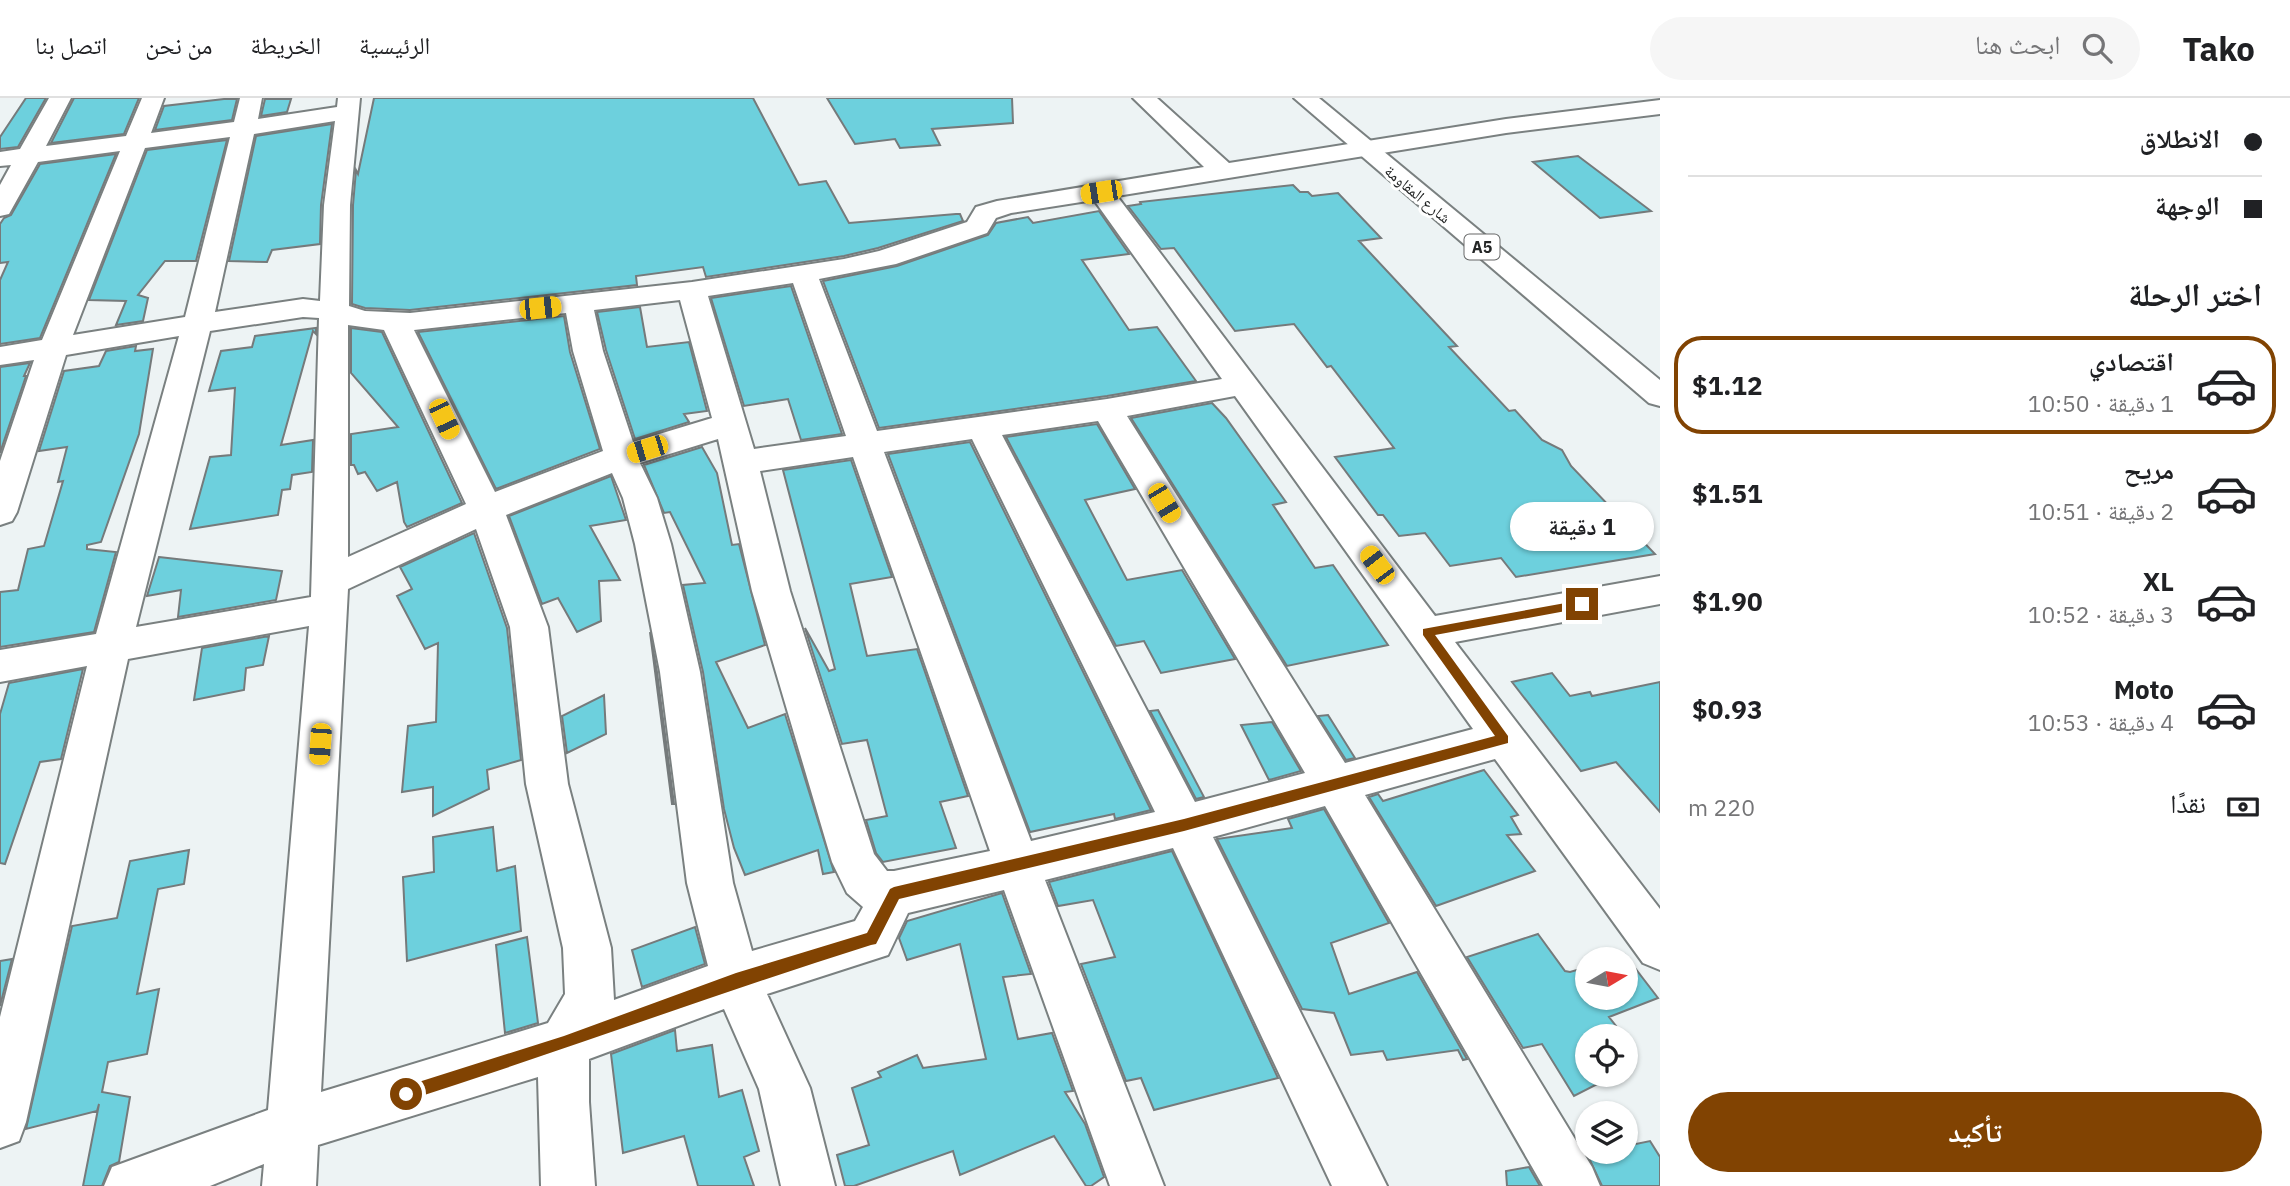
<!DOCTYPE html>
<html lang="ar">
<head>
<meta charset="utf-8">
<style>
	:root { --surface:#fff; --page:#f6f6f6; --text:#202124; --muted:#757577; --line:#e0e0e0; --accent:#814302 }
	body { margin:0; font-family:"IBM Plex Sans","Noto Naskh Arabic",sans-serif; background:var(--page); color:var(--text); direction:rtl; height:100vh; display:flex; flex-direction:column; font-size:26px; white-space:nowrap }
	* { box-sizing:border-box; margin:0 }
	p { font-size:23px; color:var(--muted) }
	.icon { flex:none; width:38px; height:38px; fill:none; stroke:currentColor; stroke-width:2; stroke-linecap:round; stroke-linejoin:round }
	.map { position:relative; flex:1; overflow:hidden; direction:ltr }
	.panel { display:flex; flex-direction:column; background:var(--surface); width:630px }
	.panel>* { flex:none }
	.hud { display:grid; align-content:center; height:154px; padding:0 28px; background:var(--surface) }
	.needle { width:46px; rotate:80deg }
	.tools { position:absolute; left:1575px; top:849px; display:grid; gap:14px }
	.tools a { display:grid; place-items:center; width:63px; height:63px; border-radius:50%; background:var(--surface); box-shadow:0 2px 5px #0004; font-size:35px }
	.end { position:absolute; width:32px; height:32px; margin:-16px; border:9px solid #814302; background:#fff; box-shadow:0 0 0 4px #fff }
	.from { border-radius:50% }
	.bubble { position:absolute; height:49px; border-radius:24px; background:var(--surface); box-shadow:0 2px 5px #0004; font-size:23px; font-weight:700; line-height:49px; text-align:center; direction:rtl }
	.car { position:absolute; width:21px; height:42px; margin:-21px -10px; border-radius:9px; box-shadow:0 0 5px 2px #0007; background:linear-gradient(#f5c518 24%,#345 0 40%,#f5c518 0 76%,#345 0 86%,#f5c518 0) }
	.hud b { display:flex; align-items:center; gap:24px; height:66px; font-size:26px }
	.hud b+b { border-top:2px solid var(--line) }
	.hud i { width:18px; height:18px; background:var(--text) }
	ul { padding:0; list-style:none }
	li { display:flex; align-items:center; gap:21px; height:98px; margin:0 14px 10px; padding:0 14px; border:4px solid transparent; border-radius:28px }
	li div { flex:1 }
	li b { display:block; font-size:26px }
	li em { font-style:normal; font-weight:700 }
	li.selected { border-color:var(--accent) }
	li>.icon { width:63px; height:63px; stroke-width:1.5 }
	h2 { padding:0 28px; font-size:32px; line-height:84px }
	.pay { display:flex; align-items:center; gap:18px; height:77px; padding:0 28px; font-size:26px }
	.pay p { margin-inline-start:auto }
	.action { display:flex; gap:14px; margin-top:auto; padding:14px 28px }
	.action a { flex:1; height:80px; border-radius:42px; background:var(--accent); color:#fff; font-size:28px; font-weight:700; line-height:80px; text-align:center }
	header { display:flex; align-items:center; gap:42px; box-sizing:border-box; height:98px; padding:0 35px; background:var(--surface); border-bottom:2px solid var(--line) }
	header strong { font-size:33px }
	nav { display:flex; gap:38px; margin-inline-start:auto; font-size:24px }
	.search { width:490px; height:63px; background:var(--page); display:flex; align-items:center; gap:18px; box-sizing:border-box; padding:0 24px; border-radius:38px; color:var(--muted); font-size:26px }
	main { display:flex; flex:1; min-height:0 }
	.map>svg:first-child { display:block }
	.building { fill:#6dd0dd; stroke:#757a7b; stroke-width:2 }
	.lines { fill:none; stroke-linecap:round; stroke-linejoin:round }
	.minor-casing { stroke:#7a8080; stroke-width:4 }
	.highway-casing { stroke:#7a8080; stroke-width:4 }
	.minor { fill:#fff; fill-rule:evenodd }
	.highway { fill:#fff; fill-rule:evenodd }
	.route { fill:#814302 }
	.labels { text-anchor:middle; stroke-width:6; stroke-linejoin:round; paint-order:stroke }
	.far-street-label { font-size:16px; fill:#242626; stroke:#fff }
	.shield { fill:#fff; stroke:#666767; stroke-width:2 }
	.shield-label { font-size:16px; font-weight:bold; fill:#242626 }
</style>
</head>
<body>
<header>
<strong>Tako</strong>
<div class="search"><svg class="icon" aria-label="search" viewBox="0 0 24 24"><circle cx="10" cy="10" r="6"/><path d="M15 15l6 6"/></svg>ابحث هنا</div>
<nav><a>الرئيسية</a><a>الخريطة</a><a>من نحن</a><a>اتصل بنا</a></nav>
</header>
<main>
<section class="panel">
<div class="hud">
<b><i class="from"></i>الانطلاق</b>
<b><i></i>الوجهة</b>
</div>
<h2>اختر الرحلة</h2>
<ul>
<li class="selected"><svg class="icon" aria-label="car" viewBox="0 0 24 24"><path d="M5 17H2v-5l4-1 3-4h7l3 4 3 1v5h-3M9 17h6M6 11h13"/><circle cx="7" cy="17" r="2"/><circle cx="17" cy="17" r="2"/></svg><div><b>اقتصادي</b><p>1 دقيقة · 10:50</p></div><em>$1.12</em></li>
<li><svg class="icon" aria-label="car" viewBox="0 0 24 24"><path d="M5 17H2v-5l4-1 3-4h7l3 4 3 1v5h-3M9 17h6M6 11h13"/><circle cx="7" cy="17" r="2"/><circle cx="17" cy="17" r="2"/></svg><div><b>مريح</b><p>2 دقيقة · 10:51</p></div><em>$1.51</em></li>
<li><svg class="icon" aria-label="car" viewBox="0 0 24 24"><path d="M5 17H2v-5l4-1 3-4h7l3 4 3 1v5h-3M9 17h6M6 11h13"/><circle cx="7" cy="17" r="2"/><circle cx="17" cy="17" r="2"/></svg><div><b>XL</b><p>3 دقيقة · 10:52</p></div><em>$1.90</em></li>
<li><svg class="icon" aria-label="car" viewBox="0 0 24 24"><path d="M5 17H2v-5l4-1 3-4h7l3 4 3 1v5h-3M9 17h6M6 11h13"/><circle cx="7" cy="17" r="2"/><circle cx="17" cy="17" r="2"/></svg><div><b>Moto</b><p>4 دقيقة · 10:53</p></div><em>$0.93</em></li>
</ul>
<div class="pay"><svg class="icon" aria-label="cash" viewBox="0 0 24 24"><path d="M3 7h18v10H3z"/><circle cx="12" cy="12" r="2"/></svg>نقدًا<p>220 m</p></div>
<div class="action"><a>تأكيد</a></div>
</section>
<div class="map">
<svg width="1660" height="1088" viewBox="0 0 1660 1088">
	<rect width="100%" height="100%" fill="#edf3f4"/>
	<!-- building -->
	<path class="building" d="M26,0h20l-28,49 -18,2v-12z
		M74,0h65l-15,36 -73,9z
		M374,0h379l46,87 27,-4 23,42 107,-9h4l3,7 -85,27 -34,8 -138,21 -3,-10 -67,9 1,9 -227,25 -45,-2 -13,-4 1,-99 3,-35 2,4z
		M827,0h185l1,25 -81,6 8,16 -40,3 -5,-9 -40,5z
		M224,1h13l-5,21 -77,10 9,-24z
		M265,1h26l-4,13 -26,4z
		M332,26l-11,81 -1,39 -48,6 -5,12 -38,-1 27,-125z
		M227,42l-31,121h-31l-27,34 10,3 -5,23 -27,4 10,-24 -37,-1 58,-150z
		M116,56l-76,184 -40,6v-64l8,-18 -8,1v-39l4,-6 7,-3 29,-51z
		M1578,58l73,55 -51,7 -67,-56z
		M1293,87l7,7h8l4,4 26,-3 43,45 -22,3 98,105 -8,1 60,64 6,-1 27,30 20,10 9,16 84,88 -139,23 -15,-19 -51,8 -25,-33 -26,3 -16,-21h-5l-43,-58 59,-9 -63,-82 -4,1 -33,-43 -59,7 -61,-83 -13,1 -33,-43 13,-2 -1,-2z
		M1099,113l30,43 -47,6 47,70 28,-3 39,54 -89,15 -228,32 -56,-147 74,-15 91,-31 8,-12 32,-6 5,6z
		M791,188l51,148 -41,6 -13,-41 -44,7 -33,-108z
		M640,209l7,40 42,-5 18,69 -23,3 5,8 -54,17 -29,-89 -9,-38z
		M564,218l6,36 30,97 -104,40 -78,-157z
		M316,230v6l-3,-3 -32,114 32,-5 -1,32 -20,3 -2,14 -8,1 -4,25 -88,14 20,-72 21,-2 4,-67 -26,3 12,-40 31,-4 3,-11z
		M351,230l31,4 80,171 -55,24 -3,-5 -7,-40 -20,9 -12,-19 -7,2 -4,-9h-3v-31l47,-7 -47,-54z
		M136,248l-1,5 18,-2 -14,85 -38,108 -14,3v4l29,3 -22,80 -94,15v-55l18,-2 10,-41 16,-3 19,-65 -5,1 9,-35 -28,4 25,-80 35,-5 7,-15z
		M30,265l-6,13h2l-26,77v-86z
		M1212,305l14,15 60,84 -13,3 42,63 18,-3 55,80 -101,21 -156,-248z
		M1097,326l38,65 -50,11 42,80 55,-10 53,89 -74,14 -17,-32 -28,5 -110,-209z
		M970,344l181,368 -36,9 -1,-5 -84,18 -142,-378z
		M702,349l15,26 15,72 7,-1 26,101 -49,17 32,66 37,-14 49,158 -11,2 -5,-24 -73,25 -11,-27 -10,-39 -21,-137 -20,-87 22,-2 -35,-71 -6,1 -20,-48z
		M851,362l41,117 -42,7 17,72 50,-7 51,147 -28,6 16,46 -73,14 -7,-9 -10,-33 21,-4 -20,-76 -25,4 -37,-116 24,43 6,-2 -52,-199z
		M611,378l15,44 -36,6 30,54 -21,1 2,40 -24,11 -19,-34 -16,6 -33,-88z
		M474,435l33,95 14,132 -34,10 2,19 -56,27v-29l-31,5 6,-66 28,-4 2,-79 -13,6 -28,-53 15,-7 -12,-22z
		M159,459l123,14 -6,29 -98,17 3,-27 -34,6z
		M650,534l7,40 17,132h-2z
		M269,538l-6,29 -17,3 -2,22 -50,10 8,-52z
		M83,571l-22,90 -21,3 -35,102 -5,-1v-149l9,-31z
		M1552,575l18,23 20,-4 2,4 68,-14v130l-44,-50 -35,9 -69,-89z
		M604,597l2,39 -39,19 -5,-37z
		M1158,612l46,87 -8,2 -46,-88z
		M1328,617l27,43 -9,2 -28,-44z
		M1272,624l29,49 -32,9 -28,-55z
		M1484,672l34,45 -7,2 10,17 -14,1 28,36 -99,35 -67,-109 9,-3 5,7z
		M1324,711l65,114 -58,20 18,51 68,-22 50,87 -4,1 -5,-10 -71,10 -4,-9 -32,4 -17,-42 -32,-4 -85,-170 75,-11 -4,-9z
		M493,729l4,44 18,-5 6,65 -114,30 -4,-84 31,-5 -1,-35z
		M189,752l-5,34 -26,5 -21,105 22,-5 -12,65 -39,8 -6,30 28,5 -11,65 -9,4 -8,20h-19l16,-82 -2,7 -71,18 46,-203 45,-8 13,-57z
		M1172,753l106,227 -124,32 -13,-32 -15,3 -45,-117 34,-7 -22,-57 -35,6 -9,-24z
		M1002,795l29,81 -28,3 15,62 34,-6 21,58 -8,1 20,32 19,53 -13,9h-5l-32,-50 -94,39 -7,-24 -99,35h-9l-8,-31 32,-10 -17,-57 29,-11 -3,-5 39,-17 6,13 63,-9 -26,-115 -53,16 -8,-22 8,-17z
		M695,829l10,37 -63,23 -10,-37z
		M1538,836l27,37 5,1 17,-5v31h39v-39h-12l11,-4 33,43 -49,19 7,9 -4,1 8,9h-33v38h30l-43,22 -32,-52 -19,4 -56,-91z
		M527,839l11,86 -33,10 -9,-88z
		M12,861l-12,47v-45z
		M675,932l2,21 35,-6 7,52 23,-7 17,61 -15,6 10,29h-56l-14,-50 -61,17 -12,-99z
		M1650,1043l10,16v29h-58l-15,-32 39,-2v-6z
		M1529,1069l11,19h-33l-1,-15z"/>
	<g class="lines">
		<!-- minor casing -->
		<g class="minor-casing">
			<path id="minor" d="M49,0h22l-25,48 80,-10 16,-38h22l-13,35 83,-11 6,-24h22l-4,21 79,-12 1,-9h22l-10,107 -1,101 16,5 45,2 282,-31 152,-23 35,-8 88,-29 9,-15 21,-6 207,-34 -71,-69h24l72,65 277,-44 154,-19v14l-154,19 -389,63 318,420 225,-40v28l-205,38 205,267v61l-17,-7 -148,-204 -130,36 227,372 8,19h-57l-218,-380 -112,31 174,349h-55l-159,-338 -128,32 119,306h-54l-106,-296 -96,23 -20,42 -121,39 43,94 25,98h-54l-22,-97 -35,-80 -135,50v43l6,84h-54l-3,-109 -220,68 -2,41h-54l2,-22 -54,22h-106l8,-19 156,-57 41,-484 -181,33 -102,463 -7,19 -19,7v-131l87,-351 -87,16v-32l96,-16 83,-298 -113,19 -49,157 -5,9 -12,4v-64l34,-101 -34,5v-18l42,-7 78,-189 -82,11 -29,52 -9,2v-31l11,-20 -11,1v-14l20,-3zM335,23l-11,84 -4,96 -17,-2 -88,13 39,-178zM230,39l-45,180 -112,18 72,-187zM1094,102l128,179 -115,20 -230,32 -58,-152 77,-15 91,-31 9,-15 15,-5zM793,185l53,153 -92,13 -46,-153zM680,202l32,118 -79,24 -30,-91 -9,-41zM566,215l7,38 30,100 -108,41 -81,-162zM303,219l16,1 -8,279 -175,30 74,-296zM348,227l36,5 82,174 -118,53zM1235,298l238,333 -128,34 -218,-347zM1098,323l207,352 -110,29 -193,-367zM718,341l34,152 80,271 15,31 16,14 -8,14 -103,30 -19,-68 -33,-211 -29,-128 -14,-46 -17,-35zM972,341l183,373 -124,29 -147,-389zM853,359l137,394 -96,20h-7l-13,-17 -84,-263 -30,-120zM612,375l11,25 12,46 25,128 27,211 21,83 -94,34 -3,-52 -43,-164 -20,-157 -42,-112zM476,431l34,98 16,157 37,164 2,46 -17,29 -227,69 27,-503z"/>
		</g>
		<!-- highway casing -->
		<g class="highway-casing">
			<path id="highway" d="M1294,0h25l341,282v26l-11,-3z"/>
		</g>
		<!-- minor -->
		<use href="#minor" class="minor"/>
		<!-- highway -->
		<use href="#highway" class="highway"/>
	</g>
	<!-- route -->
	<path class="route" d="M1582,502l6,4 -6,4 -147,27 73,101v7l-324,88 -285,68 -23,45 -5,1c-156,49 -309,106 -465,156l-6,-2 -2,-5 2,-6 6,-2 158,-50 172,-63 131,-40 23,-44 4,-2 290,-68 311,-83 -72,-101v-6z"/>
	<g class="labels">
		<!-- far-street labels -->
		<g class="far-street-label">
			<text transform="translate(1418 96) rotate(40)" y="6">شارع المقاومة</text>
		</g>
		<!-- shield labels -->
		<rect class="shield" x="1464.5" y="136.5" width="35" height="25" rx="5"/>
		<g class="shield-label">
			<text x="1482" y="155">A5</text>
		</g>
	</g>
</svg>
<div class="tools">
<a><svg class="needle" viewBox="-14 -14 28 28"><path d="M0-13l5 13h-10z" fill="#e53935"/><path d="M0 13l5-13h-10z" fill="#757577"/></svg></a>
<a><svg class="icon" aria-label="locate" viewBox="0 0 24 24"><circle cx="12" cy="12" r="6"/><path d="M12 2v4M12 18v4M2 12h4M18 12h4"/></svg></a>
<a><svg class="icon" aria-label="layers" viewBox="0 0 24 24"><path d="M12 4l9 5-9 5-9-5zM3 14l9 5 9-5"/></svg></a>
</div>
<i class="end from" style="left:406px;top:996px"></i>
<i class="end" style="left:1582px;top:506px"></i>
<div class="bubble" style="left:1510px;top:404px;width:144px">1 دقيقة</div>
<i class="car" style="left:1101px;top:94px;rotate:261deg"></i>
<i class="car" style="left:540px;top:210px;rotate:84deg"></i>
<i class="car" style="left:444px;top:321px;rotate:155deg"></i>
<i class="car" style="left:647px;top:351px;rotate:253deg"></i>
<i class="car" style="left:1164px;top:405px;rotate:149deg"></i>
<i class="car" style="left:1377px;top:467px;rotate:323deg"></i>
<i class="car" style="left:320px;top:646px;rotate:184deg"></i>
</div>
</main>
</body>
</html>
